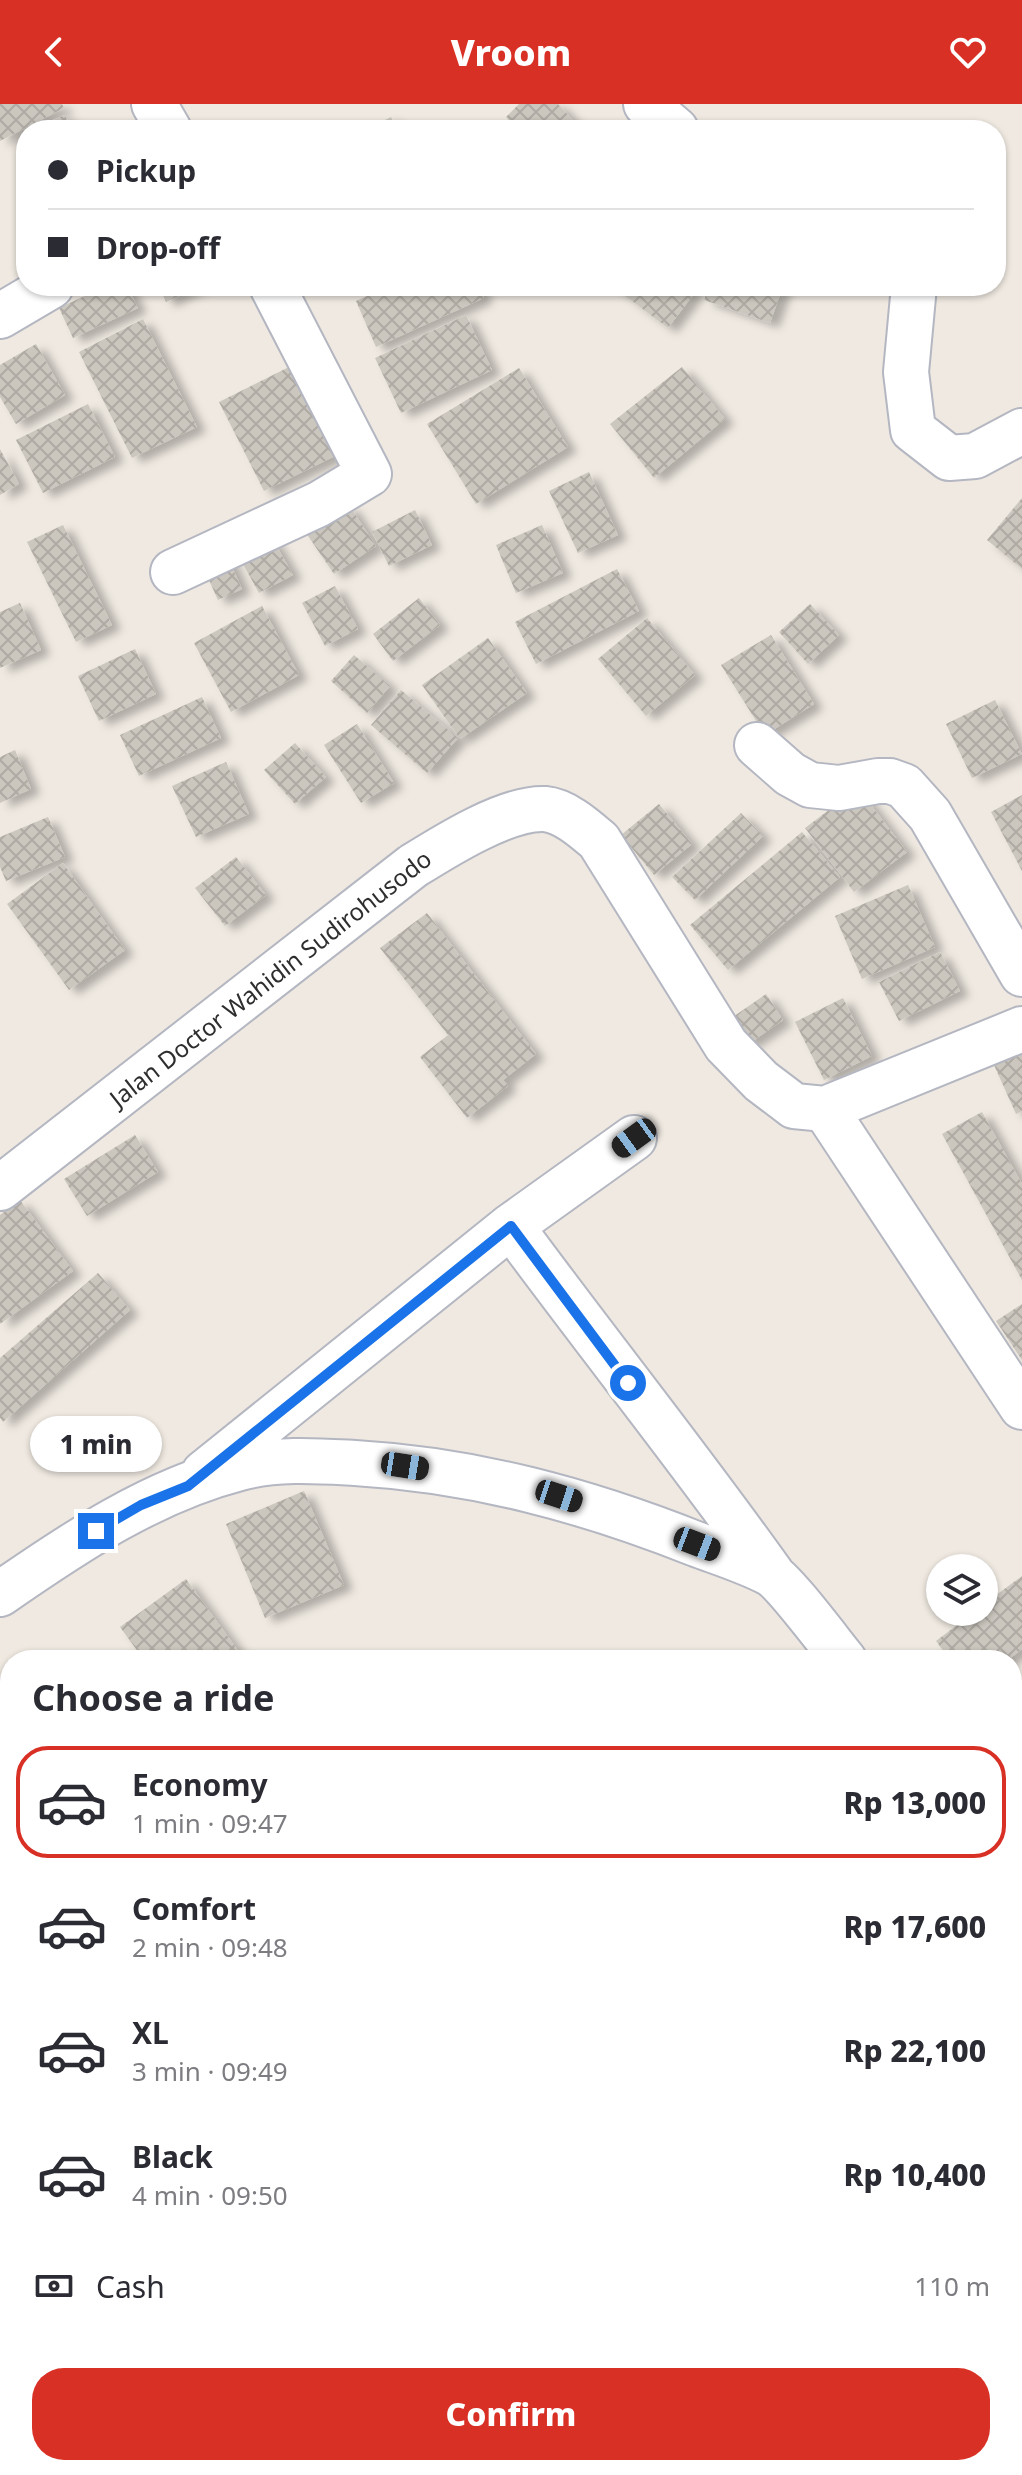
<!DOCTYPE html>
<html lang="en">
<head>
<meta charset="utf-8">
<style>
	:root { --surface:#fff; --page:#f2f2f3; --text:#2b2b33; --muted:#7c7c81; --line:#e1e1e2; --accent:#d93025 }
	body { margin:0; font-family:"Noto Sans",sans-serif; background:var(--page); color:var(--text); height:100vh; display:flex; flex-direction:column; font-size:30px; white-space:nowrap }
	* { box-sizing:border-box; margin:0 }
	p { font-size:26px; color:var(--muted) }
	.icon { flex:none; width:44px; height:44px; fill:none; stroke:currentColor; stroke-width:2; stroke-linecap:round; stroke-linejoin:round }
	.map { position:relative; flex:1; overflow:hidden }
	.panel { position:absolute; left:0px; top:1546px; width:1022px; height:826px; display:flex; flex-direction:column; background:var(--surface); border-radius:32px 32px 0 0; box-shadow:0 2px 6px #0004 }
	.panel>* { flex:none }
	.banner { position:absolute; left:16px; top:16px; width:990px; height:176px; border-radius:32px; box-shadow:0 2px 6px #0004; display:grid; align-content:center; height:176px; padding:0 32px; background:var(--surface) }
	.controls { position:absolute; left:926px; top:1450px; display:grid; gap:16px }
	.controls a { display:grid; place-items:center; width:72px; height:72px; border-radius:50%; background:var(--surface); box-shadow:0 2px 6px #0004; font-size:40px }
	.end { position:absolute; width:36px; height:36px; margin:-18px; border:10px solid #1a73e8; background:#fff; box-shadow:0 0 0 4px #fff }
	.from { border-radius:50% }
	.bubble { position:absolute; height:56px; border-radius:28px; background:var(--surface); box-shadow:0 2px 6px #0004; font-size:26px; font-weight:800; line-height:56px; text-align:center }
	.car { position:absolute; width:24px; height:48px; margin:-24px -12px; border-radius:10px; box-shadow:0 0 6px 2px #0007; background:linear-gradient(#222 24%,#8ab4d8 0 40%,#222 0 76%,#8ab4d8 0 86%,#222 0) }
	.banner b { display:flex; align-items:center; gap:28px; height:76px; font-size:30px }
	.banner b+b { border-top:2px solid var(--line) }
	.banner i { width:20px; height:20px; background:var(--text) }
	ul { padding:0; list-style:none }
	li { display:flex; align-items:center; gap:24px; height:112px; margin:0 16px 12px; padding:0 16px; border:4px solid transparent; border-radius:32px }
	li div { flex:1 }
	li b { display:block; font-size:30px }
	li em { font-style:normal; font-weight:800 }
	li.active { border-color:var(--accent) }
	li>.icon { width:72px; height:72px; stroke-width:1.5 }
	h2 { padding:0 32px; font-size:36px; line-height:96px }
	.pay { display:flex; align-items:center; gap:20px; height:88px; padding:0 32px; font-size:30px }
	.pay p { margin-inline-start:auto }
	.cta { display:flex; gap:16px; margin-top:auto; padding:16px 32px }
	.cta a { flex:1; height:92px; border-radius:32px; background:var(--accent); color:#fff; font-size:32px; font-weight:800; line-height:92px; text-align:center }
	header { display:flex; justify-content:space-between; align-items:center; height:104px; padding:0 32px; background:var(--accent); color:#fff; font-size:36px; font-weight:800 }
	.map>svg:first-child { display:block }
	.building { fill:url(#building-cross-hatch); filter:url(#shadow) }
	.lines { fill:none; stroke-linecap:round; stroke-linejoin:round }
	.street-casing { stroke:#b4b7c1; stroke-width:48 }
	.street { stroke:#fff; stroke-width:44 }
	.route { stroke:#1a73e8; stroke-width:10 }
	.labels { text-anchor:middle; stroke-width:7; stroke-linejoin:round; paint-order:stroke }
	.street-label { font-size:24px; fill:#2e2e2e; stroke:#fff }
</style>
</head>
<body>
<header><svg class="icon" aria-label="back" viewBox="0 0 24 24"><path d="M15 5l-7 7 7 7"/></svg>Vroom<svg class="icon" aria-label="heart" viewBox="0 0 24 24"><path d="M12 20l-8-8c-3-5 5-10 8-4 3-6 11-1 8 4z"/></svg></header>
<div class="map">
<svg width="1022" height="2371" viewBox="0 0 1022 2371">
	<defs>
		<pattern id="building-cross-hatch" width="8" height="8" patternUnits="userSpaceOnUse" patternTransform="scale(2)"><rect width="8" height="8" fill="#cbc7bf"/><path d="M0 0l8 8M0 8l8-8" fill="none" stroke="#afaba4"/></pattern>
		<filter id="shadow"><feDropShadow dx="9" dy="5" stdDeviation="4" flood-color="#0004"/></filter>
	</defs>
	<rect width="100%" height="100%" fill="#efe9e1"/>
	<!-- building -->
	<path class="building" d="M0,0h62l2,4 -64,33z
		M519,0h39l24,26h-64l-12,-13z
		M65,11l7,15h-42z
		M391,13l6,13h-31z
		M106,182h21l11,22 -65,30 -14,-30z
		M159,182h41l-34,16z
		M389,182h90l5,12 -108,49 -20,-46z
		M612,182h76l8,5 -28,37z
		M709,182h74l-13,37 -66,-23z
		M466,211l26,55 -91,43 -26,-55z
		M143,215l54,108 -65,31 -53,-106z
		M36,240l29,51 -49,29 -16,-27v-32z
		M303,256l46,89 -85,42 -45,-89z
		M682,263l43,52 -71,59 -44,-54z
		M519,264l49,79 -92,57 -49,-80z
		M88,300l27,53 -72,36 -27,-53z
		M0,345l19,35 -19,11z
		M589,368l29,63 -40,18 -29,-62z
		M1022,394v71l-35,-29z
		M349,401l27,41 -42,28 -28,-41z
		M415,406l17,35 -43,21 -17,-34z
		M63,421l49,100 -36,17 -49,-100z
		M542,421l21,48 -47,20 -20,-48z
		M272,434l21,37 -34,18 -20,-36z
		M224,445l18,40 -24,11 -18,-40z
		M617,465l22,42 -103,53 -21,-42z
		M335,482l23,43 -33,17 -23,-43z
		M419,494l21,27 -47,36 -20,-27z
		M20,499l21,47 -41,18v-56z
		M810,500l29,31 -31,29 -29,-32z
		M262,502l37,69 -68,37 -37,-69z
		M647,514l48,57 -49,41 -48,-57z
		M771,531l43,69 -49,31 -44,-70z
		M488,534l39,55 -67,46 -38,-54z
		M135,545l21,45 -57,27 -21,-45z
		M354,551l36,31 -23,27 -36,-32z
		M401,586l57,48 -31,35 -56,-48z
		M202,593l19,41 -82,38 -19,-41z
		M995,596l27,54 -50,24 -26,-54z
		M357,620l37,59 -33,20 -37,-58z
		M295,639l31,34 -31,27 -31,-34z
		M15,646l16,39 -31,14v-46z
		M226,658l23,52 -53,23 -24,-51z
		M858,684l49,64 -53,40 -49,-64z
		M1022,691v76l-31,-59z
		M659,700l33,40 -38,31 -33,-40z
		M741,709l22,23 -68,64 -23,-23z
		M48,713l17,40 -59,24 -6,-14v-30z
		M802,728l38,45 -112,93 -38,-45z
		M236,753l30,38 -41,31 -30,-38z
		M63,759l62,87 -56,40 -62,-86z
		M908,781l27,62 -73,32 -27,-63z
		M427,809l109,141 -33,26 5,6 -41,32 -47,-61 28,-22 -68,-87z
		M940,848l20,39 -61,30 -20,-39z
		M766,890l17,26 -36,25 -17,-26z
		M843,894l29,58 -48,24 -29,-58z
		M1022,948v59l-6,3 -22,-49z
		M982,1008l40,72v96l-80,-146z
		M135,1031l23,37 -71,44 -23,-37z
		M20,1096l53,71 -73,53v-109z
		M98,1169l32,37 -127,112 -3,-4v-60z
		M1022,1200v56l-26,-39z
		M304,1387l40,94 -79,33 -39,-94z
		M1022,1472v73l-14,11h-58l-14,-19 38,-29h10v-8z
		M186,1475l59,81h-101l-24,-33z
		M10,1580v30l-10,-14v-9z
		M0,1664l10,13v18l-10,8z
		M10,1714v73l-10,-14v-51z
		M1022,2048v111l-10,7v-110z
		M0,2071l10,24v15l-10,4z
		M7,2119l3,7v25l-10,4v-34z
		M504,2362h52v3l-52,3z"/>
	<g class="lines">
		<!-- street casing -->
		<g class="street-casing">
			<path id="street" d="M154,0l15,26
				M646,0l30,26
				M914,182l-8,86 7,58 36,28 26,-2 47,-25
				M0,212l51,-30
				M173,468l146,-68 50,-30 -97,-188
				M757,641l33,29 20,11 29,3 39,-7h12l14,5 26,29 92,159
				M825,1005l197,298
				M0,1084l413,-322c32,-20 94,-59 132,-57 20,2 40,20 54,32l127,204 35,36 33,25 31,3 197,-80
				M511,1122c86,117 177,230 261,348
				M204,1369l307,-247 123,-88
				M0,1490c75,-52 151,-103 240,-126 38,-10 77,-7 115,-5 119,7 230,37 341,81 24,9 50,17 73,29 15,8 61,70 75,87
				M1012,1759l10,12
				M0,1974l10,-7
				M1012,2306l10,-2
				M1012,2347l10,1"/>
		</g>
		<!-- street -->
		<use href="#street" class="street"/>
	</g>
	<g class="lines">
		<!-- route -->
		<path class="route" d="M96,1427l45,-26 47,-19 323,-260 117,157"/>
	</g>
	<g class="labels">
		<!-- street labels -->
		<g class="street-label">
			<text transform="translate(271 875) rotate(-38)" y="8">Jalan Doctor Wahidin Sudirohusodo</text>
		</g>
	</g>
</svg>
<div class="controls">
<a><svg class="icon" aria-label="layers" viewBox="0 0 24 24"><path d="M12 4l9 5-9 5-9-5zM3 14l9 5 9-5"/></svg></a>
</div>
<i class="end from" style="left:628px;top:1279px"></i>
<i class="end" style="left:96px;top:1427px"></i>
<div class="bubble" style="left:30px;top:1312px;width:132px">1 min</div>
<i class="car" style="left:634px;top:1034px;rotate:234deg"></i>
<i class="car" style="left:405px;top:1362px;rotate:99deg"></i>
<i class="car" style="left:559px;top:1392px;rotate:108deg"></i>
<i class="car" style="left:697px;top:1440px;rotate:111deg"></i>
<div class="banner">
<b><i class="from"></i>Pickup</b>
<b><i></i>Drop-off</b>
</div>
<section class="panel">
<h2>Choose a ride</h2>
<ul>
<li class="active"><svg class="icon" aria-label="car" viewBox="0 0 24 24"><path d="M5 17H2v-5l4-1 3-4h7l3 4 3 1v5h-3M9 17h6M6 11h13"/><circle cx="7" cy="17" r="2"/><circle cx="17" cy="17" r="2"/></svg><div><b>Economy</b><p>1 min · 09:47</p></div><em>Rp 13,000</em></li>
<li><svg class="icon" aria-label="car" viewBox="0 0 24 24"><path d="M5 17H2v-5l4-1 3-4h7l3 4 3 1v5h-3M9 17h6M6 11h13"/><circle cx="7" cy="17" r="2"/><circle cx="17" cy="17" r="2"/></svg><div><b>Comfort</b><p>2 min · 09:48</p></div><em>Rp 17,600</em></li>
<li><svg class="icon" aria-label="car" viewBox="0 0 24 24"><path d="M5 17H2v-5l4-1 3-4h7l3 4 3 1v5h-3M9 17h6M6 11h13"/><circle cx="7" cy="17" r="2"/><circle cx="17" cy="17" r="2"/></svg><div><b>XL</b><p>3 min · 09:49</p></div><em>Rp 22,100</em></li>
<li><svg class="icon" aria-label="car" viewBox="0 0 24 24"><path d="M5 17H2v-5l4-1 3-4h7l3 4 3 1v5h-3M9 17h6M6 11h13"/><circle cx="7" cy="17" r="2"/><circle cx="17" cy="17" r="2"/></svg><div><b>Black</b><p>4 min · 09:50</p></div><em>Rp 10,400</em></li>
</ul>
<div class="pay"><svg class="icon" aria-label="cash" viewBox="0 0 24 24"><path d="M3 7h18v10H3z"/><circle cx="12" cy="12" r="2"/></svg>Cash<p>110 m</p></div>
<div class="cta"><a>Confirm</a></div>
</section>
</div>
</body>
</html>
